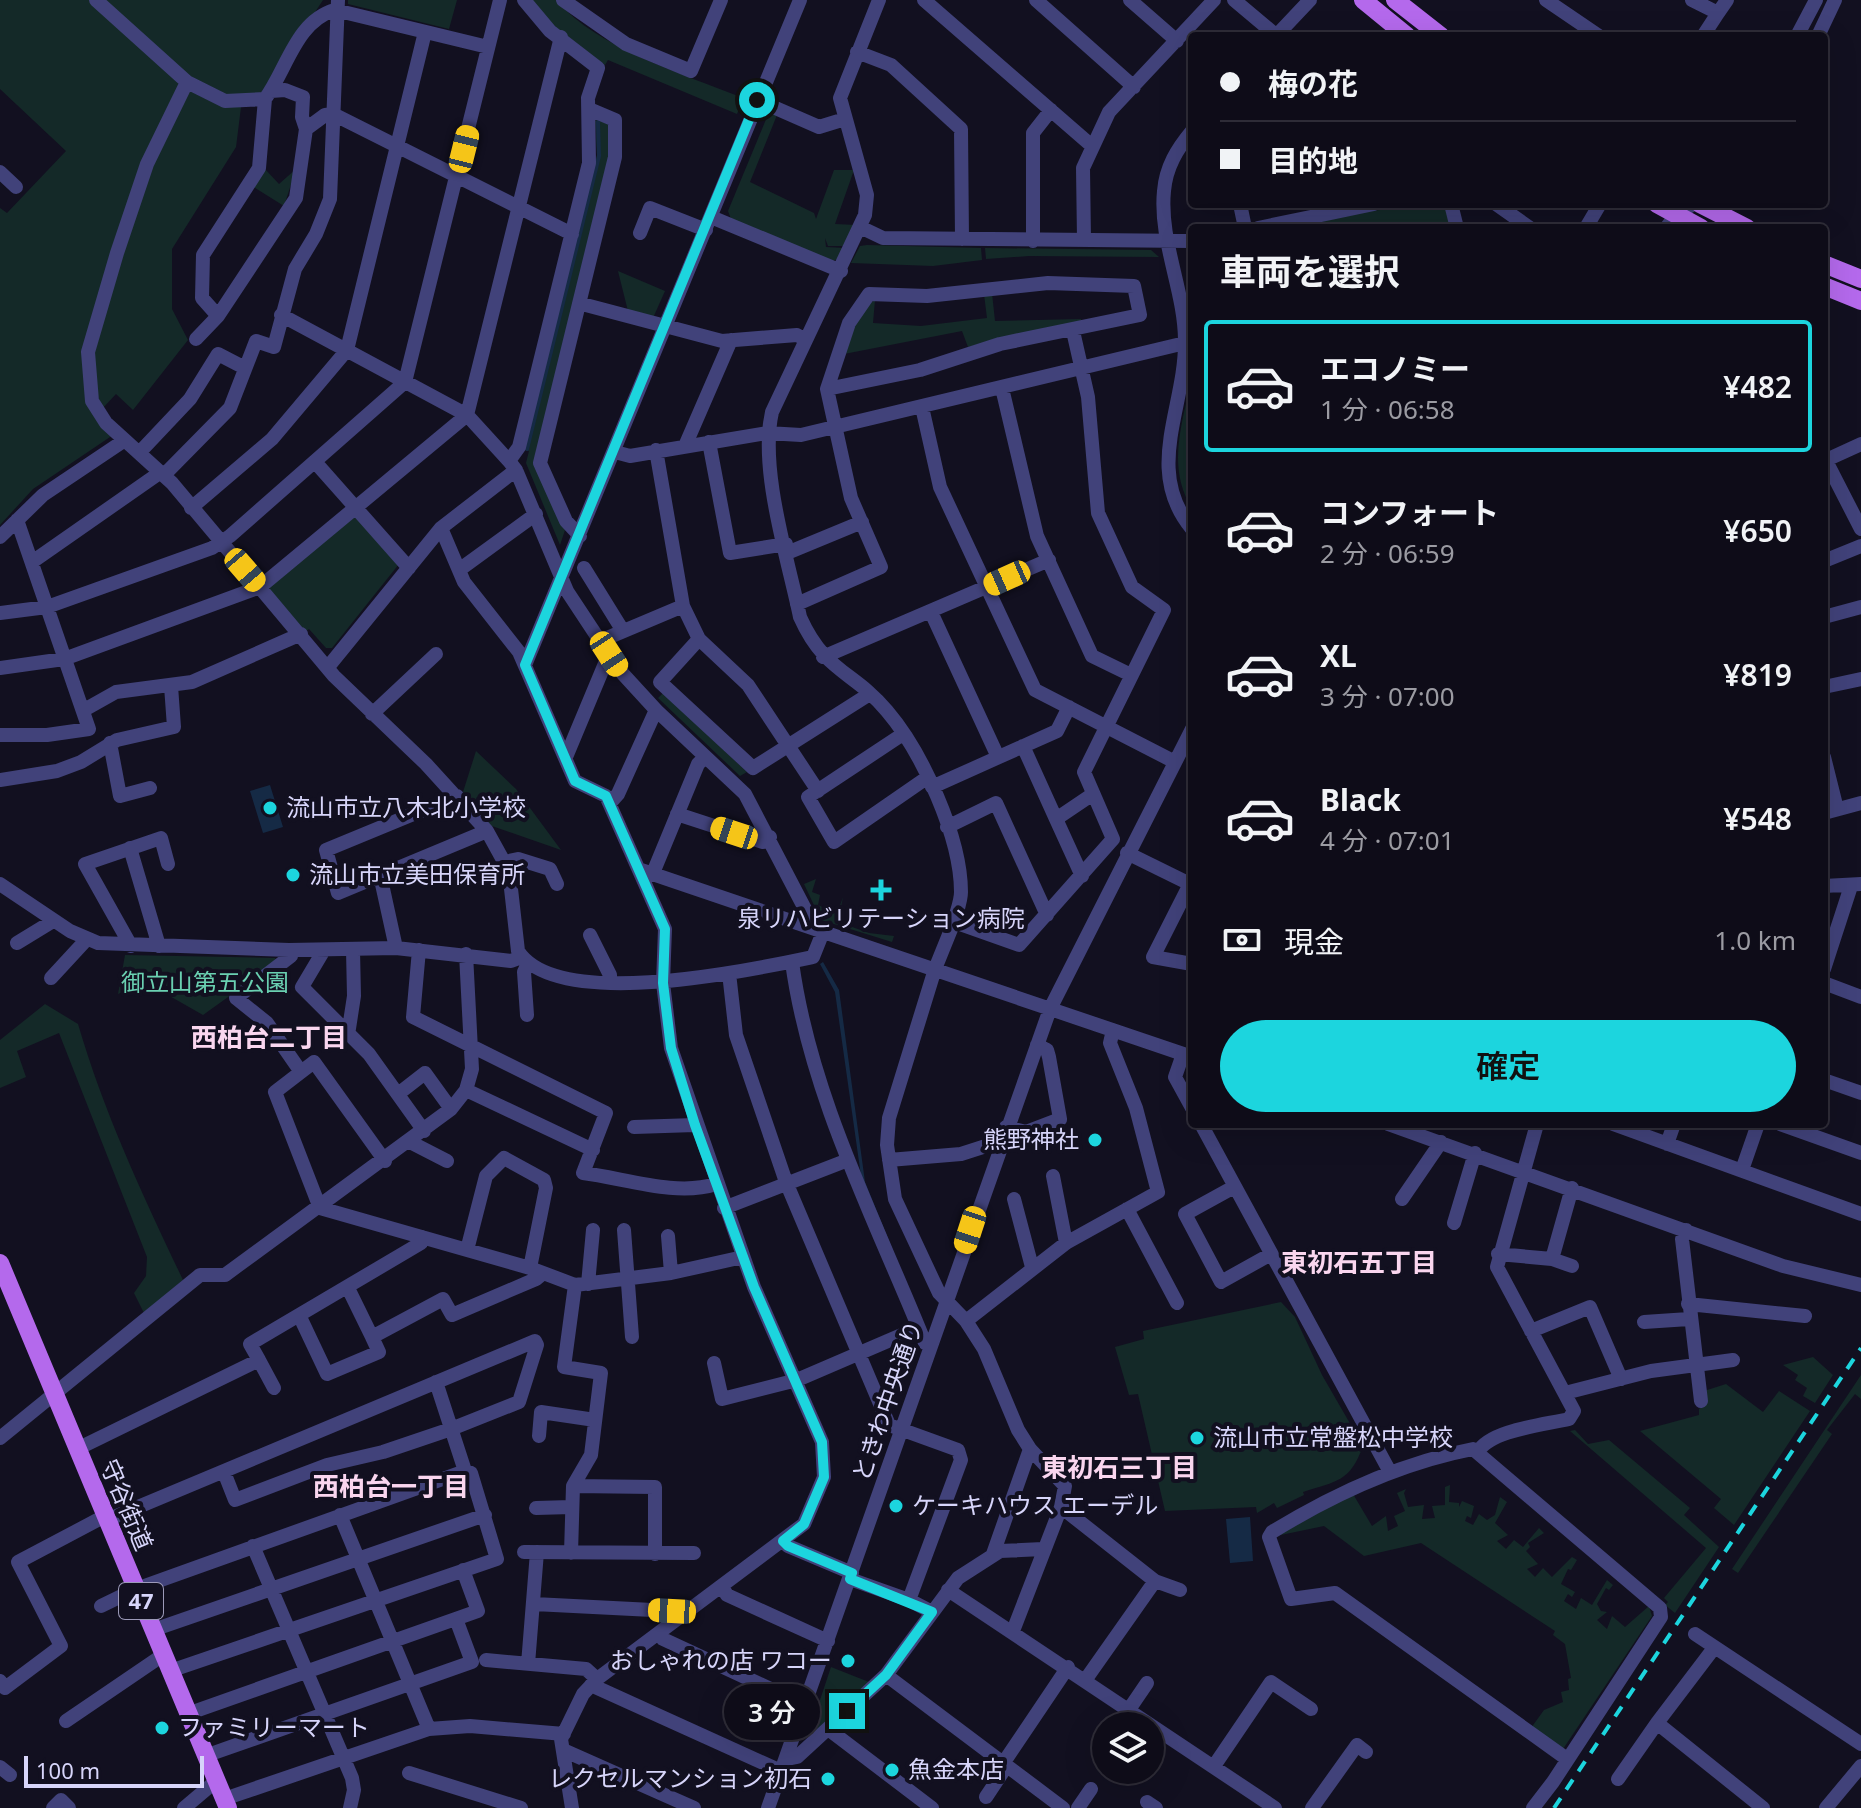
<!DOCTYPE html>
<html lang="ja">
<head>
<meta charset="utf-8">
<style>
	:root { --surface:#0e0c18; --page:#1c1a25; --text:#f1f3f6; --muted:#9b9ba2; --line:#2e2c37; --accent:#1cd5de }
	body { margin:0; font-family:"Noto Sans","Noto Sans JP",sans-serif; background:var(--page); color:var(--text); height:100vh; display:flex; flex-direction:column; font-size:30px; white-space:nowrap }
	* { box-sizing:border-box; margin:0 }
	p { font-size:26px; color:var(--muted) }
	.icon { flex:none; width:44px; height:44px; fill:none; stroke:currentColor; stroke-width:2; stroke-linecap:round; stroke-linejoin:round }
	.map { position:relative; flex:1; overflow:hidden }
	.sheet { position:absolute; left:1188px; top:224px; width:640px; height:904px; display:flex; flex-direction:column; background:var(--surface); border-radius:8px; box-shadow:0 8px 32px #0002,0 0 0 2px var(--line) }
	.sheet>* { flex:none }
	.guide { position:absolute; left:1188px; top:32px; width:640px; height:176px; border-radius:8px; box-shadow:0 8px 32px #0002,0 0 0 2px var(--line); display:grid; align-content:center; height:176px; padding:0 32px; background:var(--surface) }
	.controls { position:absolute; left:1092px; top:1712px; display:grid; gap:16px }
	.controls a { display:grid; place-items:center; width:72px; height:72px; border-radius:50%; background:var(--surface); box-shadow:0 8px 32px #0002,0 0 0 2px var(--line); font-size:40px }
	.scale { position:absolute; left:24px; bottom:20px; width:180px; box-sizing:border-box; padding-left:8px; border:4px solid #d7d5fa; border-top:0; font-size:22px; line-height:28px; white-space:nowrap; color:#d7d5fa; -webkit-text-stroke:6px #121020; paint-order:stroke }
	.end { position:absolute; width:36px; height:36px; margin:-18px; border:10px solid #1cd5de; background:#111; box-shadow:0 0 0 4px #111 }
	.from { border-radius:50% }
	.bubble { position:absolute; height:56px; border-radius:28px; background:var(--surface); box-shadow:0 8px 32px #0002,0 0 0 2px var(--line); font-size:26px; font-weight:600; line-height:56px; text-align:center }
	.car { position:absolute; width:24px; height:48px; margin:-24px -12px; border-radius:10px; box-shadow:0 0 6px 2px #0007; background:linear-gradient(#f5c518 24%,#345 0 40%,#f5c518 0 76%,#345 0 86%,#f5c518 0) }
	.guide b { display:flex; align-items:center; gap:28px; height:76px; font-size:30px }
	.guide b+b { border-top:2px solid var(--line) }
	.guide i { width:20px; height:20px; background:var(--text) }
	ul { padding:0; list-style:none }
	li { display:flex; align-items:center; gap:24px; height:132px; margin:0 16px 12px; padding:0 16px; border:4px solid transparent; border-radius:8px }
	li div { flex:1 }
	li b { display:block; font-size:30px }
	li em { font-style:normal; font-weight:600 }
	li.on { border-color:var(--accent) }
	li>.icon { width:72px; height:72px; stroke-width:1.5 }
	h2 { padding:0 32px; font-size:36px; line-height:96px }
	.pay { display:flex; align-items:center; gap:20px; height:88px; padding:0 32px; font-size:30px }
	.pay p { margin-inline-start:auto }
	.button { display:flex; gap:16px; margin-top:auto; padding:16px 32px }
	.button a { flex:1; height:92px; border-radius:48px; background:var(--accent); color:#111; font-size:32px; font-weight:600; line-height:92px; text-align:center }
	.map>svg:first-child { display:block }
	.green { fill:#142928 }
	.water { fill:#152a45 }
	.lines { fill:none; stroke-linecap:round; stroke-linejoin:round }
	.stream { stroke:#152a45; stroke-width:4 }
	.minor { stroke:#41427a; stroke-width:14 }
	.major { stroke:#b469ec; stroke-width:18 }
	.rail { stroke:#1cd5de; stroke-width:4; stroke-dasharray:12 10; stroke-linecap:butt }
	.route { stroke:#1cd5de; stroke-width:10 }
	.poi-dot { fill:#1cd5de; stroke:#121020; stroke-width:3 }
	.labels { text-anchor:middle; stroke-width:8; stroke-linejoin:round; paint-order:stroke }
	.shield { fill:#121020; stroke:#9c9ab9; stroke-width:2 }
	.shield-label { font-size:22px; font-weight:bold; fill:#d7d5fa }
	.poi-label { font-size:24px; fill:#d7d5fa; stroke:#121020; text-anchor:start }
	.park-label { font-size:24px; fill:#6ad0b1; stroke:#121020 }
	.street-label { font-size:24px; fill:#d7d5fa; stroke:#121020 }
	.neighbourhood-label { font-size:26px; font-weight:bold; fill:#fad6ef; stroke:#121020 }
</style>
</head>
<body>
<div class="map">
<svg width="1861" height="1808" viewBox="0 0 1861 1808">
	<rect width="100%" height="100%" fill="#121020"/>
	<!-- green -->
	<path class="green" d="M0,0h90l84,74 5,11 -95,270 2,38 27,42 -80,54 -33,36v-317l7,5 59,-62 -66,-62z
		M101,0h222l-63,96 -15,4 -38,-9z
		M348,0h109l-8,29 -101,-25z
		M531,0h25c42,49 128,74 187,98l-6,16 -129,-54 -3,5 -52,-40z
		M191,91l50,16 -5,40 -64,102v60l16,31 -55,70 -17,-16 -14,15 -12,-40 50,-177 44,-98z
		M774,113l3,2 -27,67 64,31 2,6 18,-49h20l-19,54 21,1 -11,21h-17l-3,-8 1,9 19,1 -6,11 -8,2 -100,-42 -3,-8 39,-94z
		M600,118l8,3 4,35 -75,309 28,65 -5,15 -34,-82 3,-12 -5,-1 73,-295 -2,-34z
		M264,168l15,16 17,-15 -12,37 -32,-20z
		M1444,204l4,3 5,21h-163l69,-16z
		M867,245l114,3 1,12 -49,6 -82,-3 9,-17z
		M985,248l166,2 8,7 -130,-1 -43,3z
		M618,271l47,20 -12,27 -25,-7z
		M992,293l3,28 86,-2v4l-113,24 -6,-16 -118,23c6,-18 13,-44 31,-54l-2,23 48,3 66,-8 -3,-24z
		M1192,374v135c-27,-45 -8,-88 0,-135z
		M352,517h6l41,47 -67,84h-6l-17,-19 -4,3 -35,-40 -1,-6z
		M663,693l84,79 -7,4 -82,-78z
		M476,751l40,38 45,61 -72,-25 -26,-33z
		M816,879l-4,13 8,3 -2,10 19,9 6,-17 -5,25 31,11 25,3 -2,6 -71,-22 -17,-36z
		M125,955l150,3 2,4 -74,53 -58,-33 -27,12z
		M45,1004l33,20c26,89 65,172 105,256l-39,33 -10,-20 12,-17 1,-19 -88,-224 -42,18 9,26 -26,11v-48z
		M1281,1302l14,15 27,58 41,71c-13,36 -26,35 -60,46l1,3 -27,13 -3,-5 -17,10 -1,-6 -91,4 -27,-117 -9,1 -14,-48 29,-8 -1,-8z
		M1813,1357l20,18 -18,28 -12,-7 4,-8 -12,-8 3,-5 -15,-10z
		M1861,1375v24l-6,-5 -28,36 5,4 -94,139 -6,-4z
		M1726,1384l37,28 16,-21 31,20 -76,114 -20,-17 7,-9 -81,-68 59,-16v-6l6,-6 -1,-12z
		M1575,1430l13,14 21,-4 81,68 -6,7 35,32 -44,66 -10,-8 3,-3 -4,-4 42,-50 -136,-117z
		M1450,1485l-1,17 10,1v4l3,-6 12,5 -3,12 -4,-2 -2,5 8,4 6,-11 8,6 8,-5 5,-18 7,5 -12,21 13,12 -11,6 9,8 8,-9 9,7 16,-19 5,5 -16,10 2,4 -4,4 12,13 -11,5 8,8 8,-9 9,9 20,-20 5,3 -6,10 -3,-1 -7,15 14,8 -3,5 -4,-3 -4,7 12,8 5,-11 11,7 15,-25 6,5 -4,5 -3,-2 -9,16 4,7 6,1 -10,8 10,9 5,-13 13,11 24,-21 3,10 -89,133 -32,-21 13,-18 19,-8 -2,-10 8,-2 -1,-11 3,-1 -6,-34 -12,-9 2,-4 -134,-88 -57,13 -40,-30 -48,10 77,-42 19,32 14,-10 2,15 10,-5 -4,-10 11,-5 -8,-18 9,-4 -2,4 4,14 16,-2 -2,14 13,-1 -3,-12 13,-1v-18z
		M831,1667l38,15 -60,55 -1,-1z"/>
	<!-- water -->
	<path class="water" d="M270,785l13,42 -20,6 -13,-42z
		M823,962l16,28 26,192 56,137 -59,-136 -27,-191 -15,-28z
		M1250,1517l3,44 -23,2 -4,-44z"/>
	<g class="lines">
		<!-- stream -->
		<path class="stream" d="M527,449l72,-293 -1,-34"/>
		<!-- minor -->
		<path class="minor" d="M96,0l91,82 -40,82 -30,89 -29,99 4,49 14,22 66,60 162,193 92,88 61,67 22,40 9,80c40,61 234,19 295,6l10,-25
			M563,0l63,44 65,27 30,-71
			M879,0l-39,98 27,97 -2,20 -93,197c-13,57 16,147 28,205 25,56 54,54 87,94 35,41 74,126 74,181 0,10 -5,21 -7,30
			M924,0l168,146
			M1036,0l98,87
			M1130,0l47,41
			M1234,0l43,36
			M1546,0l53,36
			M1692,0l26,13 9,-13
			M1276,36l34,-36
			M1703,36l15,-23
			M1797,36l19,-36
			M1818,36l17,-36
			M857,52l34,13 70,64 1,110
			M187,82l38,19 40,-2c22,-30 31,-78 70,-89l153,37
			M757,100l62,27 26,-8
			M306,129l19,-14 8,-1 239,120
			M1192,131c-15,18 -26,36 -28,60 -5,50 21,100 21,150 1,66 -42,129 7,188
			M0,172l16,15
			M1240,204l5,24
			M1451,204l6,24
			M1496,204l34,24
			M711,217l130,54
			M1587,226l13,-22
			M860,227l23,11 309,3
			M1258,228l116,-24
			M1666,228l10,-13 17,-11
			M640,233l10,-25 56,22
			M1084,240l-1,-72 26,-56 105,-112
			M1033,241v-108l18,-23
			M582,304l140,37 75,-6 9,5
			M281,315l186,100 42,46 7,9 51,121 33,50 23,33 33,36 89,84 60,115 -2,16
			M218,316l-16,-18 1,-43 56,-87 6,-69
			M196,339l22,-23 78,-118 10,-69 -4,-12 1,-20 -18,-7 -14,1
			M1002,388l35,148 55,120 39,19
			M922,407l18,80 95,203 140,72
			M709,442l21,111 56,-9
			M685,446l46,-106
			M656,450l27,156 16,33 49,46 70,106
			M615,452l15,4 137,-23 34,2 384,-92
			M139,453l51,-54 28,-45 27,14
			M1824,457l37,72
			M509,461l10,-14 70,-284 -1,-65 10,-30 -48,-37 -26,-31
			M1824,461l37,-17
			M316,463l93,105
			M164,475l66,-67 26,-67 18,6 21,-78 21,-35 14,-35 8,-199
			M191,508l81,-69 75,-89 78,-318
			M441,528l23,54 55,70 56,129 31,15 59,133 -2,54 8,65 83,239 68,155 2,35 -20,47 -207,155 -14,15 -22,45 11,69
			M580,536l-14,-15 -26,-58 75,-306v-37l-26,-11
			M0,537l43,-42 82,-55
			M787,553l75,-31
			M1824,561l37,-15
			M32,562l126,-88
			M584,568l39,63
			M459,570l77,-56
			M797,604l84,-37 -30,-69 -24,-109 22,-66 20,-29 58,2 121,-13 86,3 6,29 -140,29 -80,26 -93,19
			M931,612l67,145
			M0,613l47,-6 165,-59 18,-12 175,-154 95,-382
			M1824,617l37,-10
			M699,639l-39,43 93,86 115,-73
			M600,641l83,-35
			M823,657l226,-97
			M525,665l275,-665
			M328,667l113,-139 75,-58
			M0,668l64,-9 196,-72 207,-172 94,-378
			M1824,687l37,-8
			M84,710l32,-18 76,-10 109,-48
			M372,714l64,-60
			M903,734l-95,63 26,45 94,-65
			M0,735h47l42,-6 -72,-209
			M110,743l10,53 30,-8
			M1023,746l33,73
			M566,757l43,-103
			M1824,757l13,52
			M0,780l57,-9 24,-9 36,-22 57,-13 -3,-41
			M932,787l125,-56 12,-24
			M457,796l-131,54 12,43 149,-62
			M610,803l8,-9 38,-84
			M1824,813l37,-10
			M677,814l86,28 7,-5
			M947,827l49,-24 51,112
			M130,848l29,98
			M1127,853l63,31 -37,73 39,7
			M505,862l13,-3 32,10 7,15
			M641,870l551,187
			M653,873l45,-109 7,-7
			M380,875l16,73
			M1082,876l-26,-57 37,-25
			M0,884l70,47 28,12 191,7 107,-2 115,13 11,-4
			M1824,886l37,-2
			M590,935l20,40v7
			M17,943l36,-22
			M131,946l-46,-82 76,-26 7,26
			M289,950l2,6 -55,42 31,25 34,49
			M324,950l-22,37 67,67 55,77
			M419,950l-6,67 193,96 -23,60c41,5 93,24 133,11
			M792,962c18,133 83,257 133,381l5,3
			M1824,969l27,-83
			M729,973l7,62 50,147 103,243 69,25 3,10 -52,140 23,12
			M51,978l36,-39
			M1824,983l37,14
			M527,1015l-3,-43 4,-8
			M348,1035l6,-39 -1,-46
			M1183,1054l-8,23 17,31
			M1824,1080l37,13
			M466,1090l127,60
			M398,1094l27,-21 26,36
			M1201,1124l189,348
			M1388,1124l395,142 78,19
			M1613,1124l248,90
			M1780,1124l81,29
			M634,1127l61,-2
			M1006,1127l20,5 34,-13 -11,-62 -2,-7 -10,-5
			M410,1142l37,19
			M1667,1144l7,-20
			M889,1160l72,-6 28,-9 10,3
			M385,1161l-71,-99 -39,30 45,116 210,60 45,17 96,-12 72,-16
			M1742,1170l16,-46
			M1053,1176l13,67
			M1234,1187l-49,27 36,68 50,-28
			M1014,1199l18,68
			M1402,1199l39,-57
			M724,1208l124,-48
			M1127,1209l50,94
			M1454,1223l21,-70
			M624,1230l8,107
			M1686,1230l-4,9 19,162
			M668,1236l3,37
			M467,1250l19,-74 18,-18 40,22 2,8 -16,80
			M1498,1254l54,5 20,-71
			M1552,1259l20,7
			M588,1284l5,-54
			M575,1285l-11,82 37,6 -10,82 -18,31 82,1v67
			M348,1288l24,49
			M1688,1304l117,12
			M300,1317l27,57 52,-22 -7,-15 71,-38 9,16 84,-36 6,-5
			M966,1321l100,-78 92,-51 -22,-84 -26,-65 3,-13
			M1644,1322l45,-3
			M1531,1331l59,-24 31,72
			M259,1360l15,28
			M714,1363l8,36 75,-19 121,-52
			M1565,1393l86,-22 82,-11
			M539,1436l2,-24 54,8
			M0,1438l200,-163h25l226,-166 15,-19 6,-21 -6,-115
			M77,1449l182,-89 -9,-16 171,-101 1,-6
			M1478,1452c12,-22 66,-27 91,-33l5,-8 -77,-144 40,-143
			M1061,1507l94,74 25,9
			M536,1508l35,-1
			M340,1515l89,214
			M107,1520l428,-179 2,4 -18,57 -68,27 -68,23 -56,13 -92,35 -11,-28
			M783,1541l5,5 64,27
			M253,1546l99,232 2,12 -4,18
			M524,1552l170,1
			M571,1553l2,-67
			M993,1554l37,-105
			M850,1579l59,21
			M722,1587l5,8 101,46
			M948,1590l327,218
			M534,1604l138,7 6,7
			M101,1606l35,-17 329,-118
			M153,1630l332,-115
			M1013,1631l48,-124 4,-21 -35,-37 -12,-19 -34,-81 -18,-28 -27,-28 -44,-94 -8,-54 2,-27 46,-149 19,-47 65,23 94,-106 -29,-67 80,-162 -32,-23 -34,-74 -10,-116 -15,-66
			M659,1633l4,6 142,66
			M1695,1634l166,110
			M1714,1648l-57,75 106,85
			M486,1660l100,9 11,10
			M528,1664l9,-112
			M170,1671l327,-112 -26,-86 -6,-2 -29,-89
			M886,1675l177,133
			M1086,1679l69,-98
			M0,1681l5,7 56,-42 -43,-84 87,-46
			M591,1685l192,87
			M1130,1708l17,-25
			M187,1714l291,-103 -15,-41
			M66,1721l97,-66
			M828,1729l104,79
			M563,1750l131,58
			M205,1756l267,-94 -16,-43
			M787,1759l10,-2 89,-82 72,-97 42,-27 43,-2
			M1002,1765l66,-98
			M1214,1766l57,-84 40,27
			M0,1767l10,8
			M409,1773l112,35
			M1618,1779l39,-56
			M986,1797l20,-30
			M224,1799l205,-70 41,-3 94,8
			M1147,1802l9,6
			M53,1808l8,-8 8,8
			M184,1808l32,-27
			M768,1808l282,-799 142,-280
			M1078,1808l13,-19
			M1312,1808l45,-63 9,7
			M1533,1808l20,-26 108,-165 -1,-9 -187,-159c-73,14 -139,45 -201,83l-3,5 22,62 44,-6 232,166
			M1826,1808l35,-42"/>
		<!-- major -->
		<path class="major" d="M1363,0l44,36
			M1395,0l46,36
			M1657,204l44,24
			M1700,204l47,24
			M1824,264l37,15
			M1824,286l37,15
			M0,1263l228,545"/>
		<!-- rail -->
		<path class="rail" d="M1554,1808l307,-460"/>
	</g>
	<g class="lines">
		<!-- route -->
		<path class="route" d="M757,100l-232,565 50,116 31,15 59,133 -2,54 8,65 24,77 59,162 68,155 2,35 -20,47 -21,17 5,5 64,27 -2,6 82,33 -46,63 -39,36"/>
	</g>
	<!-- markers -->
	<g class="poi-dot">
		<circle cx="270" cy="808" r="8"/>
		<circle cx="293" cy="875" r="8"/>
		<path d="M877 878h8v8h8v8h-8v8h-8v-8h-8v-8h8z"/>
		<circle cx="1095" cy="1140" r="8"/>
		<circle cx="1197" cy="1438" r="8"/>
		<circle cx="896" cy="1506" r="8"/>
		<circle cx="848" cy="1661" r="8"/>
		<circle cx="162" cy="1728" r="8"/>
		<circle cx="892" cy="1770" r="8"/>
		<circle cx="828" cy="1779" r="8"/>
	</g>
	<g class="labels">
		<!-- shield labels -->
		<rect class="shield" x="119" y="1583" width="44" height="36" rx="6"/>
		<g class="shield-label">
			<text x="141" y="1609">47</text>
		</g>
		<!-- poi labels -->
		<g class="poi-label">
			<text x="286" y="816">流山市立八木北小学校</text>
			<text x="309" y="883">流山市立美田保育所</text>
			<text x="881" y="927" text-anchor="middle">泉リハビリテーション病院</text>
			<text x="1079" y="1148" text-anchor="end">熊野神社</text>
			<text x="1213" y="1446">流山市立常盤松中学校</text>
			<text x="912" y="1514">ケーキハウス エーデル</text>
			<text x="832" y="1669" text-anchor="end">おしゃれの店 ワコー</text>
			<text x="178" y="1736">ファミリーマート</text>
			<text x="908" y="1778">魚金本店</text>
			<text x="812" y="1787" text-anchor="end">レクセルマンション初石</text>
		</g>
		<!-- park labels -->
		<g class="park-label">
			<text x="205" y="991">御立山第五公園</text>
		</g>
		<!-- street labels -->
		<g class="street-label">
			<text transform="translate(888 1401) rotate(-71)" y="8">ときわ中央通り</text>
			<text transform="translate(126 1505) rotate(67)" y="8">守谷街道</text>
		</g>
		<!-- neighbourhood labels -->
		<g class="neighbourhood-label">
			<text x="269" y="1047">西柏台二丁目</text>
			<text x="1359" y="1272">東初石五丁目</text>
			<text x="1119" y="1477">東初石三丁目</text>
			<text x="391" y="1496">西柏台一丁目</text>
		</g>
	</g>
</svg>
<div class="controls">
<a><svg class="icon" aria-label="layers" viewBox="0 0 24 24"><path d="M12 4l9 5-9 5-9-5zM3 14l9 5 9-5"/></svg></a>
</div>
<div class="scale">100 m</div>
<i class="end from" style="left:757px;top:100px"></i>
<i class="end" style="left:847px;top:1711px"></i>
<div class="bubble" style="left:724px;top:1684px;width:96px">3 分</div>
<i class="car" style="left:464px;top:149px;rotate:14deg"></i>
<i class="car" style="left:245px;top:570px;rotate:139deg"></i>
<i class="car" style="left:1007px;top:578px;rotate:246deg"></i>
<i class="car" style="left:609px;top:654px;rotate:147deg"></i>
<i class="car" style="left:734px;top:833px;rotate:288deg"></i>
<i class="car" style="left:970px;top:1230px;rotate:198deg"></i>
<i class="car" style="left:672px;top:1611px;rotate:273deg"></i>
<div class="guide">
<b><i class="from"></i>梅の花</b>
<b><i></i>目的地</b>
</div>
<section class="sheet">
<h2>車両を選択</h2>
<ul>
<li class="on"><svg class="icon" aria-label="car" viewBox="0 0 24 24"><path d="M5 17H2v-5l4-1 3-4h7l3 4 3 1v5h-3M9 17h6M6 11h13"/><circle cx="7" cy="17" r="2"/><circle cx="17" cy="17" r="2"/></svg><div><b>エコノミー</b><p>1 分 · 06:58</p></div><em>¥482</em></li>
<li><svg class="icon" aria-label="car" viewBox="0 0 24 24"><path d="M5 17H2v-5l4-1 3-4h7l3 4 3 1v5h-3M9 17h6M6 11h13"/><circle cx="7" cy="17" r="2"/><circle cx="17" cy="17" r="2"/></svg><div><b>コンフォート</b><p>2 分 · 06:59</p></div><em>¥650</em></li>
<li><svg class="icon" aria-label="car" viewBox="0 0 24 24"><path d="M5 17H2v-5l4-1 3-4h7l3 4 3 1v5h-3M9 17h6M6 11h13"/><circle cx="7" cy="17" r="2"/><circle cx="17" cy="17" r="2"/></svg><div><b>XL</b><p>3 分 · 07:00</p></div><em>¥819</em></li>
<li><svg class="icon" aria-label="car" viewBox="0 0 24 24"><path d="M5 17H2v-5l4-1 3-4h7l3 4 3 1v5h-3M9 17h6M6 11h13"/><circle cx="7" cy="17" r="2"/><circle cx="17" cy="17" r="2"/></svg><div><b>Black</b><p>4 分 · 07:01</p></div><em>¥548</em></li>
</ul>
<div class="pay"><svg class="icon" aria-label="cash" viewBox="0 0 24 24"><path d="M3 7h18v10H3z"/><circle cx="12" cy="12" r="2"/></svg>現金<p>1.0 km</p></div>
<div class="button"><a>確定</a></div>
</section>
</div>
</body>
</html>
